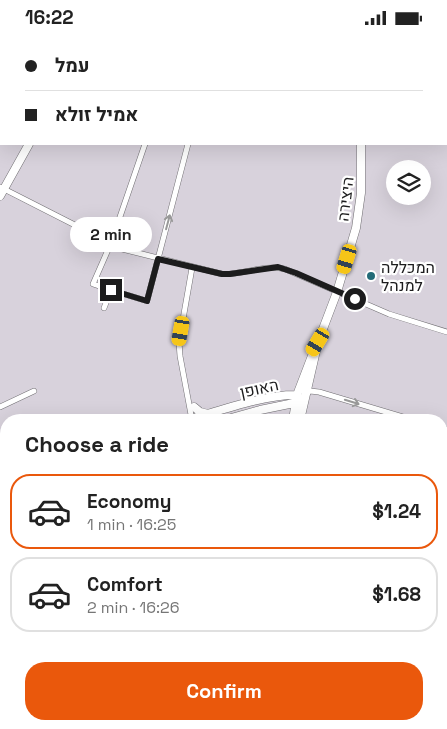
<!DOCTYPE html>
<html lang="en">
<head>
<meta charset="utf-8">
<style>
	:root { --surface:#fff; --page:#f6f6f6; --text:#222; --muted:#767676; --line:#e0e0e0; --accent:#ea580c }
	body { margin:0; font-family:"Space Grotesk",Heebo,sans-serif; background:var(--page); color:var(--text); height:100vh; display:flex; flex-direction:column; font-size:19px; white-space:nowrap }
	* { box-sizing:border-box; margin:0 }
	p { font-size:16px; color:var(--muted) }
	.icon { flex:none; width:28px; height:28px; fill:none; stroke:currentColor; stroke-width:2; stroke-linecap:round; stroke-linejoin:round }
	.map { position:relative; flex:1; overflow:hidden }
	.panel { position:absolute; left:0px; top:379px; width:448px; height:316px; display:flex; flex-direction:column; background:var(--surface); border-radius:20px 20px 0 0; box-shadow:0 5px 20px #0002 }
	.panel>* { flex:none }
	.top-card { position:absolute; left:0px; top:0px; width:448px; height:110px; box-shadow:0 5px 20px #0002; display:grid; align-content:center; height:110px; padding:0 25px; background:var(--surface) }
	.tools { position:absolute; left:386px; top:125px; display:grid; gap:10px }
	.tools a { display:grid; place-items:center; width:45px; height:45px; border-radius:50%; background:var(--surface); box-shadow:0 5px 20px #0002; font-size:25px }
	.end { position:absolute; width:22px; height:22px; margin:-11px; border:6px solid #1c1c1d; background:#fff; box-shadow:0 0 0 2px #fff }
	.from { border-radius:50% }
	.bubble { position:absolute; height:35px; border-radius:18px; background:var(--surface); box-shadow:0 5px 20px #0002; font-size:16px; font-weight:700; line-height:35px; text-align:center }
	.car { position:absolute; width:15px; height:30px; margin:-15px -8px; border-radius:6px; box-shadow:0 0 4px 1px #0007; background:linear-gradient(#f5c518 24%,#345 0 40%,#f5c518 0 76%,#345 0 86%,#f5c518 0) }
	.top-card b { display:flex; align-items:center; gap:18px; height:48px; font-size:19px }
	.top-card b+b { border-top:1px solid var(--line) }
	.top-card i { width:12px; height:12px; background:var(--text) }
	ul { padding:0; list-style:none }
	li { display:flex; align-items:center; gap:15px; height:75px; margin:0 10px 8px; padding:0 15px; border:2px solid var(--line); border-radius:20px }
	li div { flex:1 }
	li b { display:block; font-size:19px }
	li em { font-style:normal; font-weight:700 }
	li.current { border-color:var(--accent) }
	li>.icon { width:45px; height:45px; stroke-width:1.5 }
	h2 { padding:0 25px; font-size:22px; line-height:60px }
	.action { display:flex; gap:10px; margin-top:auto; padding:10px 25px }
	.action a { flex:1; height:58px; border-radius:20px; background:var(--accent); color:#fff; font-size:20px; font-weight:700; line-height:58px; text-align:center }
	.status { display:flex; justify-content:space-between; align-items:center; height:35px; padding:0 25px; background:var(--surface); direction:ltr }
	.status svg { height:14px; fill:currentColor }
	.map>svg:first-child { display:block }
	.built { fill:#d8d2dc; fill-rule:evenodd }
	.park { fill:url(#park-dots) }
	.lines { fill:none; stroke-linecap:round; stroke-linejoin:round }
	.stream { stroke:#7cb1c6; stroke-width:1 }
	.canal { stroke:#7cb1c6; stroke-width:5 }
	.street-casing { stroke:#706e72; stroke-width:6 }
	.secondary-casing { stroke:#706e72; stroke-width:9 }
	.primary-casing { stroke:#706e72; stroke-width:9 }
	.highway-casing { stroke:#706e72; stroke-width:11 }
	.street { stroke:#fff; stroke-width:5 }
	.secondary { stroke:#fff; stroke-width:8 }
	.primary { stroke:#fff; stroke-width:8 }
	.highway { stroke:#fff; stroke-width:10 }
	.tram { stroke:#363638; stroke-width:1 }
	.oneway { stroke:#999 }
	.route { stroke:#1c1c1d; stroke-width:6 }
	.poi-dot { fill:#236b78; stroke:#fff; stroke-width:2 }
	.labels { text-anchor:middle; stroke-width:4.5; stroke-linejoin:round; paint-order:stroke }
	.street-label { font-size:16px; fill:#1c1c1d; stroke:#fff }
	.poi-label { font-size:16px; fill:#1c1c1d; stroke:#fff; text-anchor:start }
</style>
</head>
<body>
<div class="status"><b>16:22</b><svg viewBox="0 0 49 12"><path d="M0 12V9h3v3zM5 12V6h3v6zM10 12V3h3v9zM15 12V0h3v12zM26 1h20v11H26zM47 4h2v5h-2z"/></svg></div>
<div class="map">
<svg width="447" height="694" viewBox="0 0 447 694">
	<defs>
		<pattern id="park-dots" width="8" height="8" patternUnits="userSpaceOnUse" patternTransform="scale(1.25)"><rect width="8" height="8" fill="#aebea2"/><path d="M2 2h.1M6 6h.1" fill="none" stroke="#95a38b" stroke-width="1.8" stroke-linecap="round"/></pattern>
	</defs>
	<rect width="100%" height="100%" fill="#e1dfe3"/>
	<!-- built -->
	<path class="built" d="M0,0h93l-92,1v108h445v-108h-194l195,-1v694h-169l-4,-5h167v-304h-435v283l-6,2zM395,134h27v27h-27z"/>
	<!-- park -->
	<path class="park" d="M441,579h6v68l-6,-4z
		M441,653l6,4v37h-19l-8,-5h21z"/>
	<g class="lines">
		<!-- stream -->
		<path class="stream" d="M121,689l1,5"/>
		<!-- canal -->
		<path class="canal" d="M441,685l4,2"/>
		<!-- street casing -->
		<g class="street-casing">
			<path id="street" d="M446,54h1
				M0,78h1
				M0,152l122,62 100,25c21,1 42,-10 63,-5l104,45 58,18
				M192,233l-13,74 1,14 12,64
				M111,255l-18,-6 18,-41 34,-99
				M104,273l7,-18 36,11 41,-157
				M306,358l4,-2 9,1 94,28
				M0,372l34,-16
				M441,393l6,2
				M0,564l6,-2
				M441,574l6,-1
				M441,648l6,4
				M414,689l7,5"/>
		</g>
		<!-- secondary casing -->
		<g class="secondary-casing">
			<path id="secondary" d="M340,0v1
				M348,0v1
				M94,1v-1
				M359,1l1,-1
				M0,161l29,-52
				M194,372l6,5 8,2
				M188,385c31,-9 78,-26 109,-25l6,6
				M224,385l36,-10 39,-8
				M293,385l4,-25 18,-47
				M300,385l18,-78 19,-50 19,-64 5,-35v-49
				M0,432l6,-1
				M0,442l6,-1
				M441,553h6
				M441,563l6,-1
				M0,666l6,-3
				M0,674l6,-2"/>
		</g>
		<!-- primary casing -->
		<g class="primary-casing">
			<path id="primary" d="M100,0v1
				M219,1l8,-1
				M321,1l9,-1
				M0,14h1
				M0,31h1"/>
		</g>
		<!-- highway casing -->
		<g class="highway-casing">
			<path id="highway" d="M334,689l2,5"/>
		</g>
		<!-- street -->
		<use href="#street" class="street"/>
		<!-- secondary -->
		<use href="#secondary" class="secondary"/>
		<!-- primary -->
		<use href="#primary" class="primary"/>
		<!-- highway -->
		<use href="#highway" class="highway"/>
		<!-- tram -->
		<path class="tram" d="M246,1l8,-1
			M276,1l8,-1
			M0,25h1"/>
	</g>
	<!-- one-way arrows -->
	<defs><path id="oneway-shaft" d="M-6 0H5M1.5-3L5.5 0L1.5 3" fill="none" stroke-width="1.6" stroke-linecap="round" stroke-linejoin="round" transform="scale(1.25)"/></defs>
	<g class="oneway">
		<use href="#oneway-shaft" transform="translate(168 187) rotate(-75)"/>
		<use href="#oneway-shaft" transform="translate(352 367) rotate(17)"/>
	</g>
	<g class="lines">
		<!-- route -->
		<path class="route" d="M111,255l36,11 11,-42 64,15h8l48,-7 18,6 59,26"/>
	</g>
	<!-- markers -->
	<circle class="poi-dot" cx="371" cy="241" r="5"/>
	<g class="labels">
		<!-- street labels -->
		<g class="street-label">
			<text transform="translate(345 164) rotate(-83)" y="6">היצירה</text>
			<text transform="translate(259 353) rotate(-12)" y="6">האופן</text>
		</g>
		<!-- poi labels -->
		<g class="poi-label">
			<text x="381" y="238">המכללה<tspan x="381" dy="18">למנהל</tspan></text>
		</g>
	</g>
</svg>
<div class="tools">
<a><svg class="icon" aria-label="layers" viewBox="0 0 24 24"><path d="M12 4l9 5-9 5-9-5zM3 14l9 5 9-5"/></svg></a>
</div>
<i class="end from" style="left:355px;top:264px"></i>
<i class="end" style="left:111px;top:255px"></i>
<div class="bubble" style="left:70px;top:182px;width:82px">2 min</div>
<i class="car" style="left:347px;top:224px;rotate:197deg"></i>
<i class="car" style="left:181px;top:296px;rotate:190deg"></i>
<i class="car" style="left:318px;top:307px;rotate:211deg"></i>
<div class="top-card">
<b><i class="from"></i>עמל</b>
<b><i></i>אמיל זולא</b>
</div>
<section class="panel">
<h2>Choose a ride</h2>
<ul>
<li class="current"><svg class="icon" aria-label="car" viewBox="0 0 24 24"><path d="M5 17H2v-5l4-1 3-4h7l3 4 3 1v5h-3M9 17h6M6 11h13"/><circle cx="7" cy="17" r="2"/><circle cx="17" cy="17" r="2"/></svg><div><b>Economy</b><p>1 min · 16:25</p></div><em>$1.24</em></li>
<li><svg class="icon" aria-label="car" viewBox="0 0 24 24"><path d="M5 17H2v-5l4-1 3-4h7l3 4 3 1v5h-3M9 17h6M6 11h13"/><circle cx="7" cy="17" r="2"/><circle cx="17" cy="17" r="2"/></svg><div><b>Comfort</b><p>2 min · 16:26</p></div><em>$1.68</em></li>
</ul>
<div class="action"><a>Confirm</a></div>
</section>
</div>
</body>
</html>
